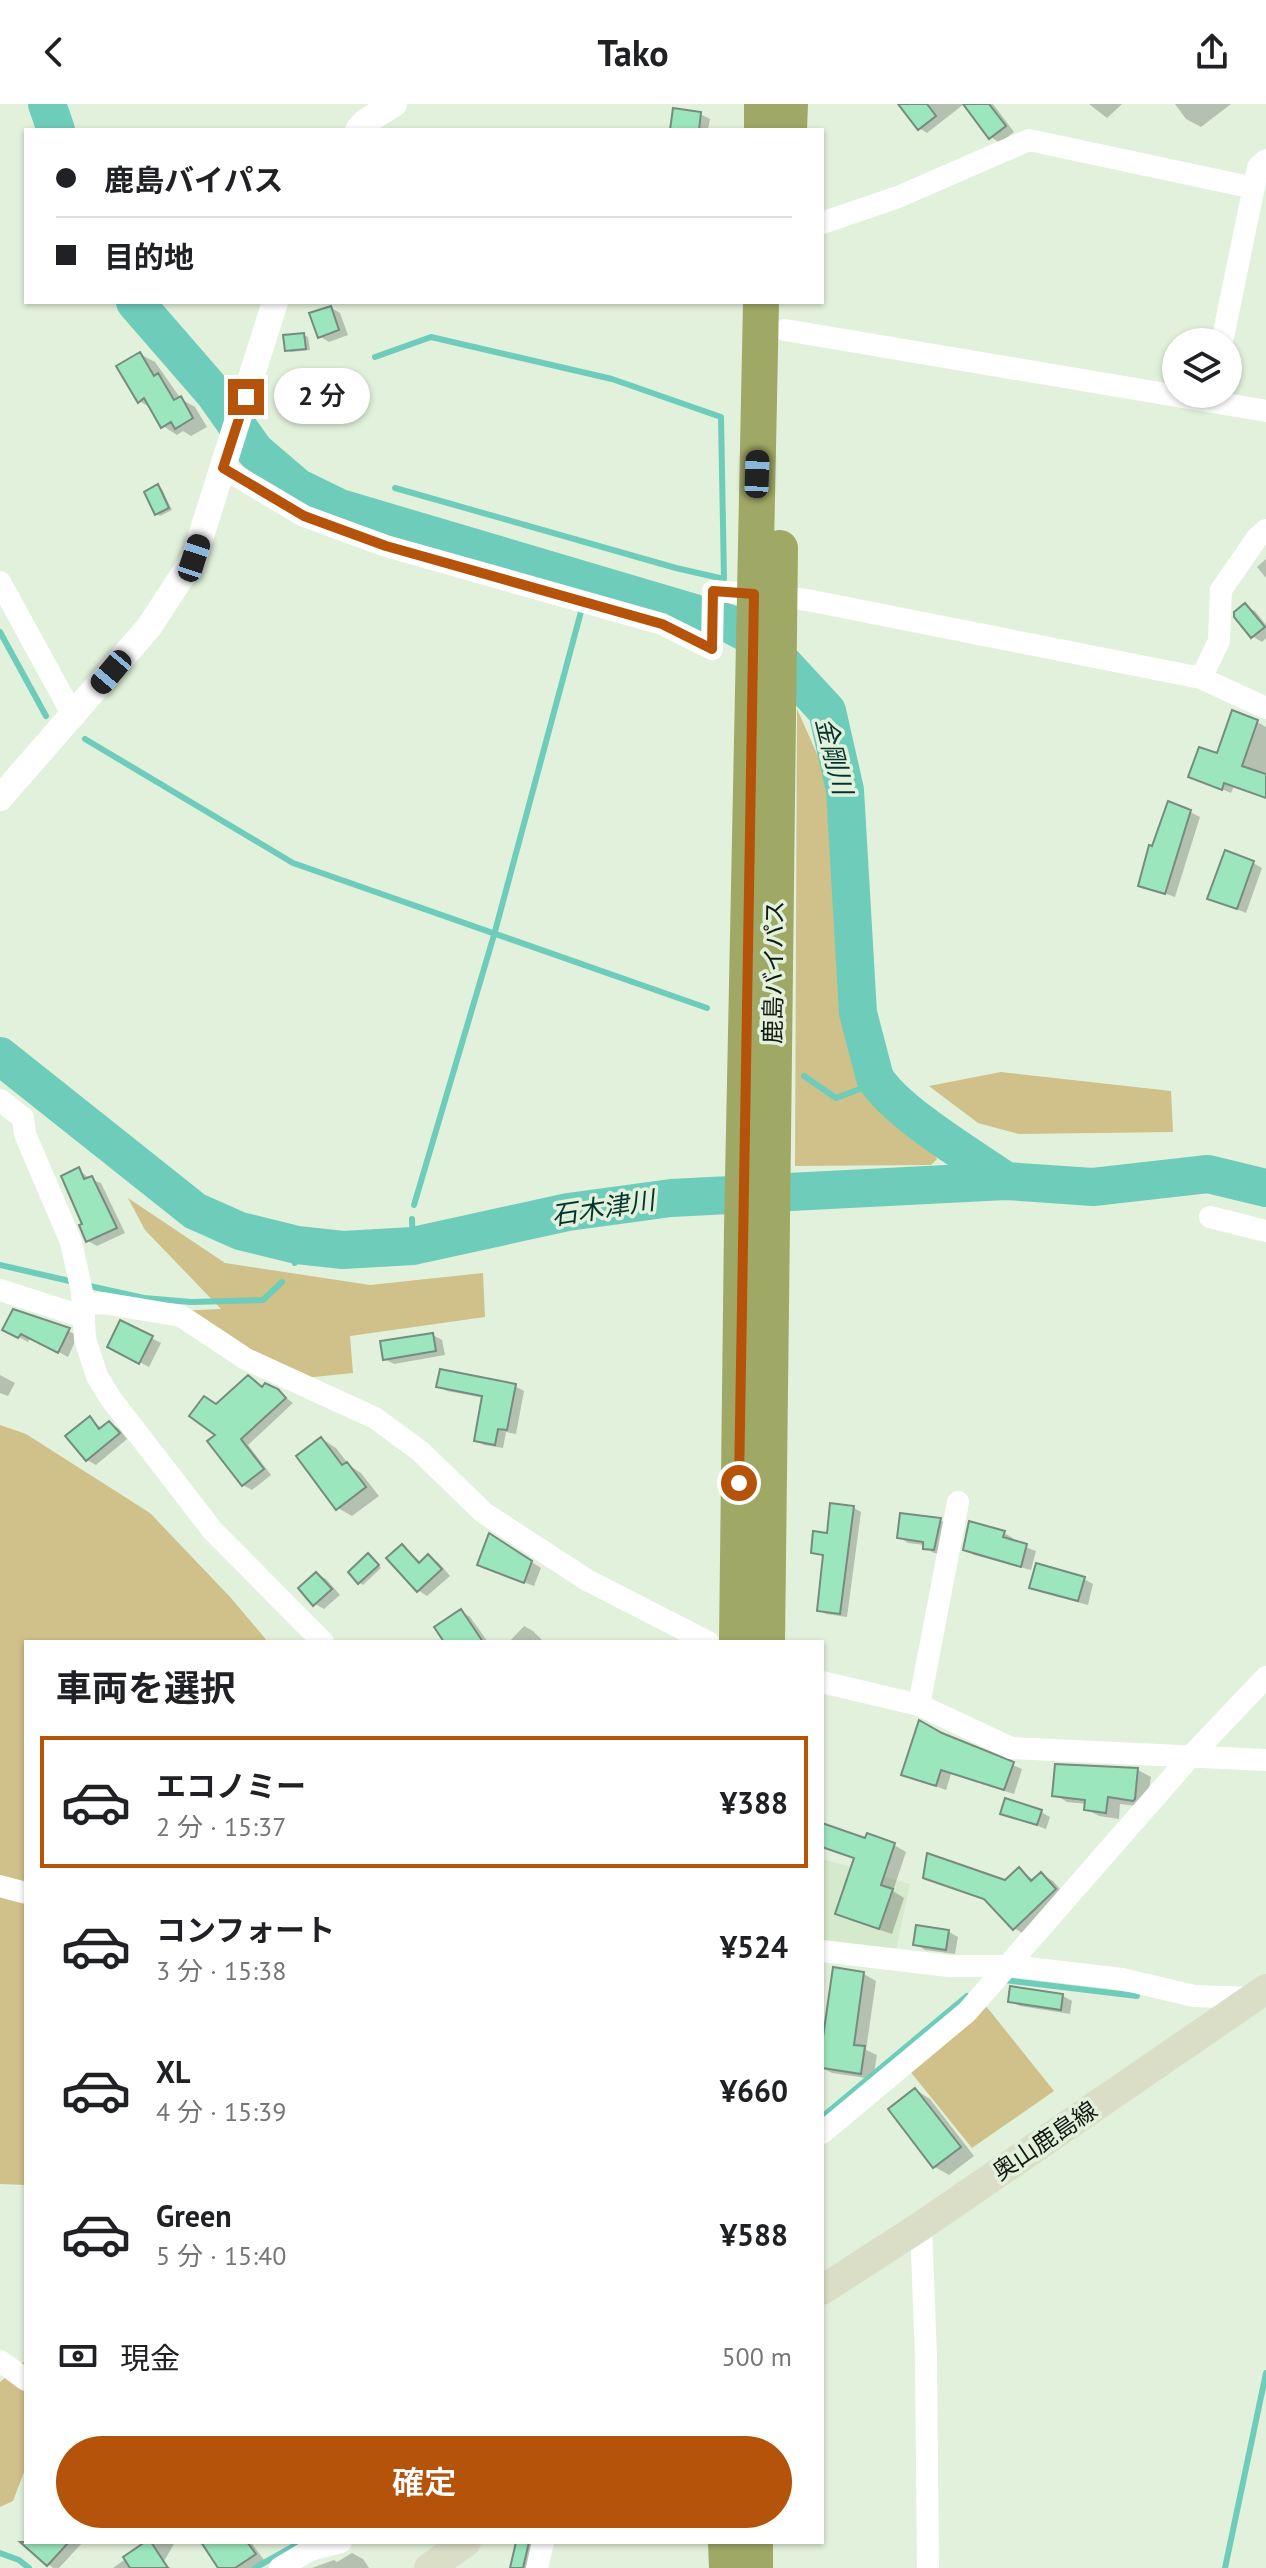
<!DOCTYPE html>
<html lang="ja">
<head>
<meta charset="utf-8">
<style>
	:root { --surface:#fff; --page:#f2f2f2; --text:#202124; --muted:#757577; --line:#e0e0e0; --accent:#b45309 }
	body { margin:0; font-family:"PT Sans","Noto Sans JP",sans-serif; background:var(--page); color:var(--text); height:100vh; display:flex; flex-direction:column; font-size:30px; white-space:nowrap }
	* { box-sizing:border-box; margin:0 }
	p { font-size:26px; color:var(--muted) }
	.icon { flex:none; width:44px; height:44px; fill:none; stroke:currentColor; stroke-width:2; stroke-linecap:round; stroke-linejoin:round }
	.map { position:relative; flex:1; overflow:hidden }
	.drawer { position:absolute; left:24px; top:1536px; width:800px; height:904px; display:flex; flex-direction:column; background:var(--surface); border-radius:0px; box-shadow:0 2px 6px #0004 }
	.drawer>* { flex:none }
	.guide { position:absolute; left:24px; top:24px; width:800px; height:176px; border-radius:0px; box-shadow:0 2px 6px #0004; display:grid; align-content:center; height:176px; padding:0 32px; background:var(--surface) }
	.buttons { position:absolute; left:1162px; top:224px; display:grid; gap:16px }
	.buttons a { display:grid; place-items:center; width:80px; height:80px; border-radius:50%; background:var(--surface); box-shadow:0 2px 6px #0004; font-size:40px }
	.end { position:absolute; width:36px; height:36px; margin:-18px; border:10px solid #b45309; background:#fff; box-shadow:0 0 0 4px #fff }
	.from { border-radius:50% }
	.bubble { position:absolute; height:56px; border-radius:28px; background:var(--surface); box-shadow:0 2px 6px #0004; font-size:26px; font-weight:600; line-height:56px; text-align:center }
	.car { position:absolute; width:24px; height:48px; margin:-24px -12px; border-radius:10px; box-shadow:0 0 6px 2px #0007; background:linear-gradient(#222 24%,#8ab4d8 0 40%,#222 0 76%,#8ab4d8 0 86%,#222 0) }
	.guide b { display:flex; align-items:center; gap:28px; height:76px; font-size:30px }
	.guide b+b { border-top:2px solid var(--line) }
	.guide i { width:20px; height:20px; background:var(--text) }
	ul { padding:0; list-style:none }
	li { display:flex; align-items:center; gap:24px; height:132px; margin:0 16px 12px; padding:0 16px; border:4px solid transparent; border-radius:0px }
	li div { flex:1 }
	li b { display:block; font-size:30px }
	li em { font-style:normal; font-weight:600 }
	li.on { border-color:var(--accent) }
	li>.icon { width:72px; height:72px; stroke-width:1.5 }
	h2 { padding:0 32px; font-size:36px; line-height:96px }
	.pay { display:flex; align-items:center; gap:20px; height:88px; padding:0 32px; font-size:30px }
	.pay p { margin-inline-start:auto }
	.action { display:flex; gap:16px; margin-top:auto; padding:16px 32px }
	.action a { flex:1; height:92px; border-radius:48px; background:var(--accent); color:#fff; font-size:32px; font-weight:600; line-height:92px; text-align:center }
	header { display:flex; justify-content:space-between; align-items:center; height:104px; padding:0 32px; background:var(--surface); font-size:36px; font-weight:600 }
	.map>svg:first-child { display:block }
	.built { fill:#d5e9cd }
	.green { fill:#d0c089 }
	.shadow { fill:#0003 }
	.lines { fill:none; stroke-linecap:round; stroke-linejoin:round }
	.stream { stroke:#6eccbb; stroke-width:6 }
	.river { stroke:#6eccbb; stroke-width:38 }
	.building { fill:#9ce6bd; stroke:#768c7f; stroke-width:2 }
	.minor { stroke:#fff; stroke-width:22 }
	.tertiary { stroke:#fff; stroke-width:26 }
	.secondary { stroke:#dbdec6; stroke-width:30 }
	.trunk { stroke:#a0a866; stroke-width:36 }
	.route { stroke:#b45309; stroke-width:10 }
	.labels { text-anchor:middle; stroke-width:7; stroke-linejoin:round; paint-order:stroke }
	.street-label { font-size:24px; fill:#131811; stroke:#e2f1dc }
	.water-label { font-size:26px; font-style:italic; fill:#04332d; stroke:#e2f1dc }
</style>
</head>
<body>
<header><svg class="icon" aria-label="back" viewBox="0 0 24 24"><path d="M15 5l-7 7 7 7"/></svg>Tako<svg class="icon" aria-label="share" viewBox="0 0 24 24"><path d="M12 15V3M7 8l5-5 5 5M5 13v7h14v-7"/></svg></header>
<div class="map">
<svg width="1266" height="2464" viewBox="0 0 1266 2464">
	<rect width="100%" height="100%" fill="#e2f1dc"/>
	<!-- built -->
	<path class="built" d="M822,1755l88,25 -14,66 -74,-9z"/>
	<!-- green -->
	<path class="green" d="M797,605l30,67 17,254 17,58 70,60 6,11 -6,6 -136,1z
		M1001,968l170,19 2,41 -154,2 -41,-11 -49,-37z
		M128,1094l97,65 145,22 113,-12 2,44 -135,19 3,37 -49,5 -128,-67 45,-2 -76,-79z
		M0,1321l26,9 124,79 81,85 37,44h-242v543l-26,-1z
		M986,1902l68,85 -82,57 -63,-78z
		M26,2256v107l-13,34 -13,6v-125z"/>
	<!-- shadow -->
	<path class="shadow" d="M901,0h63l-37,29 -8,-5z
		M971,0h22l21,28 -14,11 -9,-6z
		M1089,0h33l-15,14z
		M1175,0h56l-30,23 -15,-8z
		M700,10l10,5 -2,11h-36z
		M331,204l9,5 8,22 -19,7 -10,-6z
		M304,231l4,2 2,13 -19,2 -4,-2z
		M140,250l15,8 26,37 14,8 12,20 -16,9 -8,-5 -6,4 -14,-9 -10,-17 -14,-8z
		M158,383l4,2 10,21 -12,6 -4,-3z
		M1266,455v19l-9,-11z
		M1245,502l10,5 11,14v13l-4,4 -10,-6z
		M1257,618l9,5v71l-32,-12 -3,7 -41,-17z
		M1190,708l10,5 -25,80 -34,-12z
		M1253,759l9,5 -16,45 -36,-15z
		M79,1066l11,9 11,4 24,50 -28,13 -9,-5z
		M14,1207l64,24 -10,22 -37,-20 -3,5 -23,-13z
		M123,1219l38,20 -12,24 -40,-21z
		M433,1231l9,5 3,15 -51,9 -9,-5z
		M0,1271l15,8 -7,13 -8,-3z
		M438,1282h77l9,5 -8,43 -10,-2 -3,16 -19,-3 -8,-5 8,-42 -37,-7z
		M263,1284l14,3 16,12 -45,42 23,30 -19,15 -9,-5 -25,-50 -1,-29z
		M90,1315l13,10 7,-6 9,6 8,10 -31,26 -9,-5z
		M322,1335l14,9 14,18 11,7 18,23 -27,20 -14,-8z
		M854,1404l7,4 -14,105 -21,-3 -7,-4 6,-53 -12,-5z
		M940,1416l9,5 -5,29 -10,-1 -9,-5v-3l-17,-2 -9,-6z
		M1004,1429l9,5 -1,4 24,9 -5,19 -57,-15 -9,-6z
		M499,1437l42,27 -7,18 -45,-17z
		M402,1442l20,17 6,-6 10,5 12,14 -23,20 -9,-6z
		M372,1454l9,10 -18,17 -4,-3z
		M317,1470l9,5 14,16 -16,14 -9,-5z
		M1084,1475l9,5 -5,21 -48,-13 -9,-5z
		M461,1507l9,6 18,25h-41z
		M524,1522l9,5 11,11h-35z
		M941,1631l81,34 -8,25 -63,-20 -5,16 -42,-16z
		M1057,1662l81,4 13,7 -5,30 -26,-3 -1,15 -20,-3 -13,-7 1,-5 -20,-2 -13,-8z
		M1041,1708l9,5 -4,12 -43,-16z
		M822,1721l44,15 28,5 12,7 -13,39 11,7 -12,36 -42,-14 -12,-7 17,-54 -33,-11z
		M1019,1766l15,10 7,-6 12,7 14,16 -41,38 -12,-7 -24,-26 -52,-18 -13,-7 81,5z
		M949,1828l9,5 -3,17 -30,-4 -9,-6z
		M835,1866l29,4 12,7 -10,69 11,5 -4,24 -41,-6 -10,-5v-18z
		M1063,1892l9,5 -2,13 -50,-8 -10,-5z
		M916,1986l14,9 44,57 -25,19 -14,-8 -44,-57z
		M26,2435v3l56,1 -23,25h-6l-30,-26z
		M149,2438h26l-12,21 8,5h-58z
		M203,2438h48l13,18 -12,8h-31z
		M518,2438h14l1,26h-21z
		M352,2449l11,6 6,9h-57l22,-8 3,2z"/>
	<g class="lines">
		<!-- stream -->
		<path class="stream" d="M375,253l56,-20 181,42 109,38 3,162 -48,-11 -281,-80
			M585,491l8,-11
			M726,498l2,21
			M0,528l46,84
			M85,635l208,124 414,145
			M804,972l32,22 29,-11 10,-9
			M414,1101l80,-270 88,-327
			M412,1115l1,27
			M295,1159l2,-18
			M0,1161l74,17
			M85,1181l59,13 47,4 72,-2 19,-18
			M1004,1876l133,16
			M822,2013l145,-121
			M0,2449l19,7 10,8
			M255,2464l46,-26
			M1225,2464l41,-195"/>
		<!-- river -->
		<path class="river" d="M47,0l9,26
			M135,198l79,91 41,58 42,36 43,21 388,115 35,19 64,69 18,79 13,223 17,65c22,35 95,78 131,103
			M0,952l195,155 45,20 57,14 46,5 70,-4 155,-34 103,-14 335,-17 87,6 115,-13 58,14"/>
	</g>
	<!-- building -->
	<path class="building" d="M898,0h29l9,12 -18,14z
		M963,0h26l17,22 -17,13z
		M673,4l28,4 -2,18h-29z
		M331,202l8,24 -21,8 -9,-25z
		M304,229l2,16 -21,2 -2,-16z
		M140,248l14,24 4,-3 16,27 7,-4 12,22 -18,11 -4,-7 -10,6 -17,-30 -6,5 -22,-37z
		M158,380l11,24 -14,7 -11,-23z
		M1245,499l20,24 -14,11 -17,-21v-5z
		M1232,606l26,10 -16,46 24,8v24l-42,-15 -2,7 -34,-13 11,-30 18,6z
		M1168,697l23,9 -26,84 -27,-8 11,-41 3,1z
		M1225,746l29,11 -17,48 -30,-10z
		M79,1063l5,12 8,-3 25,52 -31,14 -7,-17 3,-1 -21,-48z
		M13,1205l57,19 -12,25 -37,-19 -3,4 -16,-8z
		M120,1216l33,16 -14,28 -32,-17z
		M433,1229l3,18 -53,9 -3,-19z
		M440,1265l76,15 -9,46 -9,-1 -3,16 -21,-4 8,-45 -46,-9z
		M248,1271l14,12 3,-4 13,6 8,9 -45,41 23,30 -22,17 -35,-45 8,-6 -26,-19 15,-20 12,8z
		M90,1312l9,13 10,-8 11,12 -34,28 -21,-25z
		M321,1333l21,28 5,-3 19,25 -30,23 -40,-54z
		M830,1399l24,3 -14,108 -23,-3 6,-56 -12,-2 2,-22 14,2z
		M900,1409l41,5 -7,32 -11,-1v-7l-26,-4z
		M969,1417l36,10 -2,6 24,7 -6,23 -58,-17z
		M489,1429l43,28 -8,22 -47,-18z
		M402,1440l17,19 9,-9 14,15 -25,23 -31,-34z
		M368,1449l11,12 -21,19 -10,-12z
		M1036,1459l49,14 -7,24 -49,-13z
		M316,1468l16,17 -19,17 -15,-18z
		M461,1505l22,33h-39l-10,-15z
		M919,1616l23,13 72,29 -10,28 -63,-20 -5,16 -35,-11z
		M1055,1660l83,4 -3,31 -2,2 -25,-4 -2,16 -22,-3 1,-10 -33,-4z
		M1005,1694l37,12 -5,15 -37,-11z
		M822,1719l43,15 2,-5 28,10 -14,42 12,4 -14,40 -44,-15 19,-56 -32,-11z
		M927,1749l78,27 14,-13 12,14 10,-9 15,17 -43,41 -29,-31 -61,-21z
		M916,1821l33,5 -3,20 -33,-5z
		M833,1863l31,5 -10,73 11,1 -4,28 -39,-6v-24z
		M1010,1882l53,8 -2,16 -53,-8z
		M915,1984l46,59 -28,21 -45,-59z
		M20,2438h49l-22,24z
		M145,2438h6l17,26h-38l-7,-11z
		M201,2438h46l9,12 -21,14h-17z
		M516,2438h13l-6,26h-13z"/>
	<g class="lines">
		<!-- minor -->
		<path class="minor" d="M822,119l76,-26 131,-57 225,48
			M785,226l481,81
			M1222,238l36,-175 8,-7
			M223,364l81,48 82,30 276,78 50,25 1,-58 41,3
			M0,478l74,135
			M779,493l28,3 394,78 65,30
			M1201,574l18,-37 2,-51 36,-52 9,-8
			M0,996l23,18 2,16 46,108 11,50 3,47 12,37 14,23 102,132 110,111
			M1210,1113l56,14
			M0,1186l84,27
			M84,1200l19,-1 78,13 65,43 129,59 45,33 64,62 103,67 121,62
			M822,1578l97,23 92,43 255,12
			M919,1601l39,-203
			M0,1782l26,7
			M822,1847l127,15h61l112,13 72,17 59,2
			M822,2029l145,-121 224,-256 75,-79
			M921,2122l5,131 2,211
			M0,2257l26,19
			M280,2464l30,-18 31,-8
			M537,2464l6,-26"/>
		<!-- tertiary -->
		<path class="tertiary" d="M358,26l7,-8 29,-18
			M0,694l149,-171 45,-69 81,-256"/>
		<!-- secondary -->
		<path class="secondary" d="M822,2186l99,-64 345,-237
			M429,2464l37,-26"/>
		<!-- trunk -->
		<path class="trunk" d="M762,26v-26
			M789,26l1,-26
			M737,1538l5,-414 19,-926
			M767,1538l13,-1094
			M726,2438l1,26
			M755,2438v26"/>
	</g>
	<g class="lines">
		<!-- route -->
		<path class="route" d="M246,293l-23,71 81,48 82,30 276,78 50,25 1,-58 41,3 -15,889"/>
	</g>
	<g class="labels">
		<!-- street labels -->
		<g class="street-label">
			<text transform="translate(774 868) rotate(-89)" y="8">鹿島バイパス</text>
			<text transform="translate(1045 2037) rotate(-34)" y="8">奥山鹿島線</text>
		</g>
		<!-- water labels -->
		<g class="water-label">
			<text transform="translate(834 652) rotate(76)" y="9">金剛川</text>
			<text transform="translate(603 1104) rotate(-9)" y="9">石木津川</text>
		</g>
	</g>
</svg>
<div class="buttons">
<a><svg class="icon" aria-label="layers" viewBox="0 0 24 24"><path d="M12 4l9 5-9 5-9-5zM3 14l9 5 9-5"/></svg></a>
</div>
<i class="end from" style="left:739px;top:1379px"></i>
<i class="end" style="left:246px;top:293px"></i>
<div class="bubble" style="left:274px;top:264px;width:96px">2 分</div>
<i class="car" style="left:757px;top:370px;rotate:2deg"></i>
<i class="car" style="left:194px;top:454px;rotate:18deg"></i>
<i class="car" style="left:111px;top:568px;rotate:220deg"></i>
<div class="guide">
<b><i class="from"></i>鹿島バイパス</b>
<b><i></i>目的地</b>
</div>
<section class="drawer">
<h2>車両を選択</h2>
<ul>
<li class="on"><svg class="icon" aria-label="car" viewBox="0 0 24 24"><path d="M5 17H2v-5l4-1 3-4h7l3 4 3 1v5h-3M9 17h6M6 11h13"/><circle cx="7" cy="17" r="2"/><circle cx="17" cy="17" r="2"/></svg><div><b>エコノミー</b><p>2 分 · 15:37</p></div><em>¥388</em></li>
<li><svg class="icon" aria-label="car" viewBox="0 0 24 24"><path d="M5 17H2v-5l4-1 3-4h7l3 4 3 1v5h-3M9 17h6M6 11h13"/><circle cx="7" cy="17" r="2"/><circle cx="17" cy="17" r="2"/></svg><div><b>コンフォート</b><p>3 分 · 15:38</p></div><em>¥524</em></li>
<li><svg class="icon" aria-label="car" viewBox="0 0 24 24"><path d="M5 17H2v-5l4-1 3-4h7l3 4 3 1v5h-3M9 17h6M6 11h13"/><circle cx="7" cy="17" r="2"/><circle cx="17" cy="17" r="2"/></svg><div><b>XL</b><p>4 分 · 15:39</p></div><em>¥660</em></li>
<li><svg class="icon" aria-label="car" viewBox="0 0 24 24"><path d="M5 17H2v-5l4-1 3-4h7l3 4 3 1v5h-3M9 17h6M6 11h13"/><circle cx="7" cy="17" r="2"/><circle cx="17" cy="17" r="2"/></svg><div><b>Green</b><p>5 分 · 15:40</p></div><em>¥588</em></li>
</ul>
<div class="pay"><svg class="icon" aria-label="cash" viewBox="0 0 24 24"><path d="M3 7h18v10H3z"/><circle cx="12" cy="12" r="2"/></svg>現金<p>500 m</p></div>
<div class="action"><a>確定</a></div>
</section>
</div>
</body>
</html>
